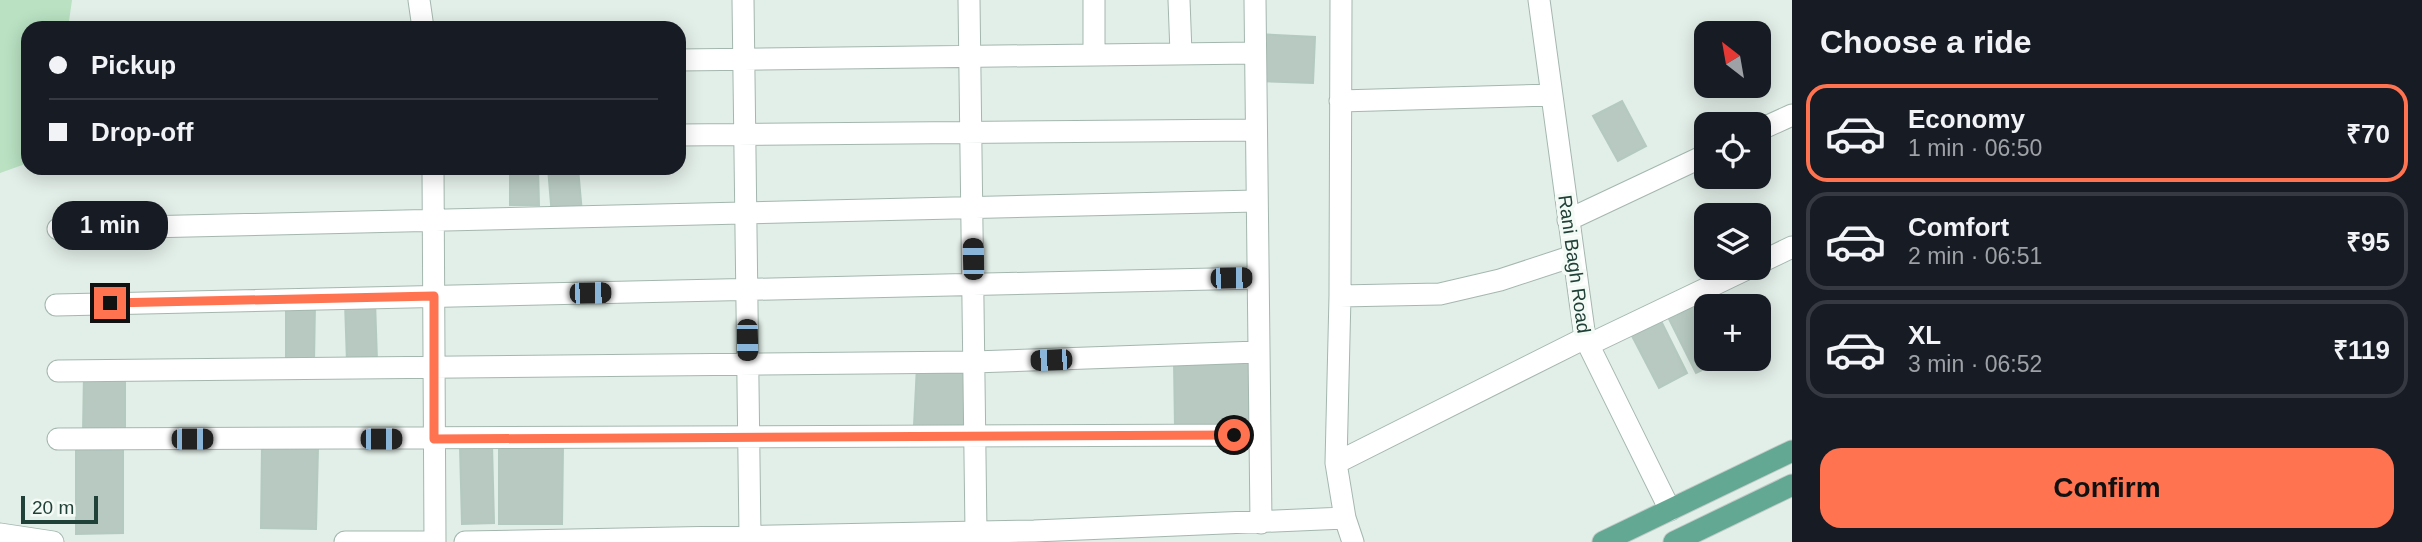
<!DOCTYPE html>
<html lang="en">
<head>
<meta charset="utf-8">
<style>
	:root { --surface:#171b24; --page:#242831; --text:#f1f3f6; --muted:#9ea1a6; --line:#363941; --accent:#ff7350 }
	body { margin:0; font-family:Helvetica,sans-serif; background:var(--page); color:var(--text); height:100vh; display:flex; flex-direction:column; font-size:26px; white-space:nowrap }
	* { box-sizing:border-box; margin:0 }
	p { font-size:23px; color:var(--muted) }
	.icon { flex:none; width:38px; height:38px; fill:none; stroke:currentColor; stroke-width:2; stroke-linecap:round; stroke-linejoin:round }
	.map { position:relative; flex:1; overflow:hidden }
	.details { display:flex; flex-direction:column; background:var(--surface); width:630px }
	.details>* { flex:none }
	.banner { position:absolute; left:21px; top:21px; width:665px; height:154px; border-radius:21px; box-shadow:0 4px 18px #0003; display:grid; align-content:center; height:154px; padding:0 28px; background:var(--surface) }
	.needle { width:46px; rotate:329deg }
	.buttons { position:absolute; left:1694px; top:21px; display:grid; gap:14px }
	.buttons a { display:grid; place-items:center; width:77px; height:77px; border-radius:14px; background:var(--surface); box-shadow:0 4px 18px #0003; font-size:35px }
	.scale { position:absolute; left:21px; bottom:18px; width:77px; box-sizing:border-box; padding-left:7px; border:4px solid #204137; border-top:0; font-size:19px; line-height:24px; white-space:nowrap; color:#204137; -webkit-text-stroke:5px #f4faf6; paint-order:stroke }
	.end { position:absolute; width:32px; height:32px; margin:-16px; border:9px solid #ff7350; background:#111; box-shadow:0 0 0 4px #111 }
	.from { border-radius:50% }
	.bubble { position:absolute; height:49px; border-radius:21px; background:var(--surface); box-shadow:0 4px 18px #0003; font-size:23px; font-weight:600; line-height:49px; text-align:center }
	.car { position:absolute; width:21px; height:42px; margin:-21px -10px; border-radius:9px; box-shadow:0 0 5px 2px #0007; background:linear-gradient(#222 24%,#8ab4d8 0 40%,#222 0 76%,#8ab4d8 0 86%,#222 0) }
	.banner b { display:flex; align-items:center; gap:24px; height:66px; font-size:26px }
	.banner b+b { border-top:2px solid var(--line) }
	.banner i { width:18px; height:18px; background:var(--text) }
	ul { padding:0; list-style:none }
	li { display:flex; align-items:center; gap:21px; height:98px; margin:0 14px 10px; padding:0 14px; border:4px solid var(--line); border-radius:21px }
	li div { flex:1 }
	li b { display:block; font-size:26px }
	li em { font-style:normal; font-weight:600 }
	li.active { border-color:var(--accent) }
	li>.icon { width:63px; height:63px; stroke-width:1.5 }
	h2 { padding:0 28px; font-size:32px; line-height:84px }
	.primary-button { display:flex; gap:14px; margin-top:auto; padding:14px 28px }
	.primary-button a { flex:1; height:80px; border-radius:21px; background:var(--accent); color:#111; font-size:28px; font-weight:600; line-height:80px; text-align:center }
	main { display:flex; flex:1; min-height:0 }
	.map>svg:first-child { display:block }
	.green { fill:#b9e1c2 }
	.building { fill:#b7c9c1; stroke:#b4c9bf; stroke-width:2 }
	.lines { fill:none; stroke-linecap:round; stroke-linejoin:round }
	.minor-casing { stroke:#a4b7af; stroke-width:23 }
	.major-casing { stroke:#c1cac7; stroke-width:23 }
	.minor { stroke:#fff; stroke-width:21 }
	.major { stroke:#62a893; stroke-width:21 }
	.route { stroke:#ff7350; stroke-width:9 }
	.labels { text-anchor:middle; stroke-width:7; stroke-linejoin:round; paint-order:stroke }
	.street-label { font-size:19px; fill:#204137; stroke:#f4faf6 }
</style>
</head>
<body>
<main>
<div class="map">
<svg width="1792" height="542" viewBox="0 0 1792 542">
	<rect width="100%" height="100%" fill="#e2eee8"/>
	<!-- green -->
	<path class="green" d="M0,0h72l-4,28h-40v135l-28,10z"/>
	<!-- building -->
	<path class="building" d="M1256,34l59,3 -2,46 -58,-2z
		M1622,101l24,45 -28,15 -25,-45z
		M510,168h28l1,37h-29z
		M548,168h30l4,45 -30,3z
		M375,301l2,60 -30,1 -2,-60z
		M286,302h29l-1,61h-28z
		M1698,305l8,16v38h19l-29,14 -27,-54z
		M1661,321l26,52 -28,15 -27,-52z
		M1250,360l1,65 -76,1 -1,-65z
		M917,366l49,1 -3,61 -49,-2z
		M84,374l41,1v59h-42z
		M123,442v91l-47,1v-91z
		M492,445l2,78 -32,1 -2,-78z
		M499,445h64l-1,79h-63z
		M262,446l56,1 -2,82 -55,-1z"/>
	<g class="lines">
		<!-- minor casing -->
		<g class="minor-casing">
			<path id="minor" d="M419,0l4,28
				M743,0l7,537 2,5
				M969,0l7,532
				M1094,0v54
				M1179,0l2,53
				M1255,0l6,523
				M1341,0l-1,296 -4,167 9,55
				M1539,0l46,338 85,172
				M679,60l575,-7
				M1340,101l212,-6
				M1759,130l33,-15
				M679,135l576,-5
				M433,168l2,374
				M1568,220l138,-65
				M58,229l1198,-28
				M1759,263l33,-16
				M1340,296l100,-2 60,-14 73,-24
				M56,305l1201,-27
				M1588,345l161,-77
				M58,371l916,-9 284,-10
				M58,439l1202,-4
				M1336,463l249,-125
				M0,534l53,8
				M345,542h84
				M465,542l569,-11 311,-13 8,24"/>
		</g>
		<!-- major casing -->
		<g class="major-casing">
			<path id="major" d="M1603,542l189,-91
				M1674,542l118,-57"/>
		</g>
		<!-- minor -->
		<use href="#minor" class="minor"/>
		<!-- major -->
		<use href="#major" class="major"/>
	</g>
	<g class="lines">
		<!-- route -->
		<path class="route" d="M110,303l324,-7v143l800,-4"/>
	</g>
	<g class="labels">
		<!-- street labels -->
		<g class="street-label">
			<text transform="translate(1575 264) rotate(82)" y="7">Rani Bagh Road</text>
		</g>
	</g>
</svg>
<div class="buttons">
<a><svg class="needle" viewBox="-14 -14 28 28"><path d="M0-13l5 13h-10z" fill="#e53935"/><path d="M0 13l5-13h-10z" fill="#9ea1a6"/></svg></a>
<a><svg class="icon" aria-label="locate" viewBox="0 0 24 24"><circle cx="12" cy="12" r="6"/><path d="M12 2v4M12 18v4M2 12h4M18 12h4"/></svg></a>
<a><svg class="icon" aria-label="layers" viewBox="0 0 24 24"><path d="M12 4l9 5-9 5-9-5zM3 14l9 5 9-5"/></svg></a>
<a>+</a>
</div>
<div class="scale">20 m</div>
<i class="end from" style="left:1234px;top:435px"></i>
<i class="end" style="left:110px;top:303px"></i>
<div class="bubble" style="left:52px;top:201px;width:116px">1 min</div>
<i class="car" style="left:973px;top:259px;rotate:359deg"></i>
<i class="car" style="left:1231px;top:278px;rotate:89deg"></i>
<i class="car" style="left:590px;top:293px;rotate:89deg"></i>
<i class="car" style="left:747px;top:340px;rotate:179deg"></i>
<i class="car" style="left:1051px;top:360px;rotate:268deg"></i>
<i class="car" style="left:192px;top:439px;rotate:90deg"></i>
<i class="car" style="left:381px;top:439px;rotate:90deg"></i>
<div class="banner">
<b><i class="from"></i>Pickup</b>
<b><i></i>Drop-off</b>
</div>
</div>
<section class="details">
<h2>Choose a ride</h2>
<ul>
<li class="active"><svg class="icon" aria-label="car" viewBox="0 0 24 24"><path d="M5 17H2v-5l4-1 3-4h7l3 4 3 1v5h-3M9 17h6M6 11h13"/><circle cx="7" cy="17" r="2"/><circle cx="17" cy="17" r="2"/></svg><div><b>Economy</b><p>1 min · 06:50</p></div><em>₹70</em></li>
<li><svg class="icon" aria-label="car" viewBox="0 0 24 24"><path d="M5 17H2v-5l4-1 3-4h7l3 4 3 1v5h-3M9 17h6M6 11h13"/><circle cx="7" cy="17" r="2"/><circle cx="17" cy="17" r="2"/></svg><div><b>Comfort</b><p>2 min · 06:51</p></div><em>₹95</em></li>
<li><svg class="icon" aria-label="car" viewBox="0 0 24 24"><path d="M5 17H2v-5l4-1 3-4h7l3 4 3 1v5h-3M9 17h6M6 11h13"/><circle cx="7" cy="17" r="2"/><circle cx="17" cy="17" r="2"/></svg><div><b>XL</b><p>3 min · 06:52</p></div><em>₹119</em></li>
</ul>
<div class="primary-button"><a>Confirm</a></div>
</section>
</main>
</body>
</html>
